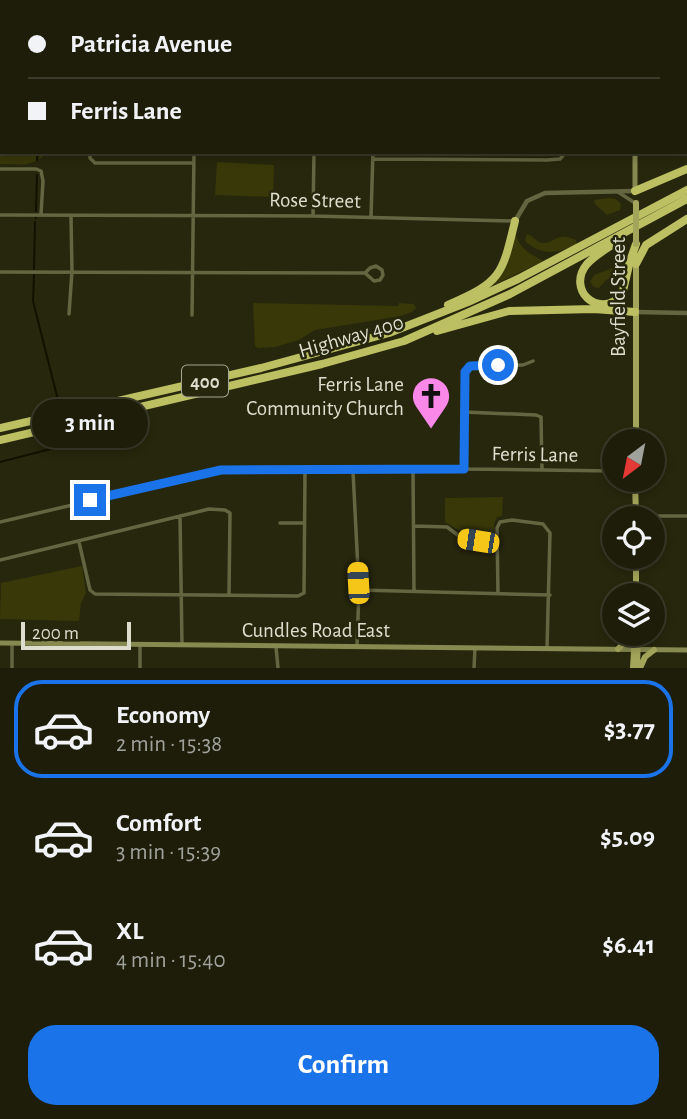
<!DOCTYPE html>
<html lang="en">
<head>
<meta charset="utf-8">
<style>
	:root { --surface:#1d1d0a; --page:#2a2a18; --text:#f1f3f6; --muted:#a0a29c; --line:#3b3b2b; --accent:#1a73e8 }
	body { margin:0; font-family:"Alegreya Sans",sans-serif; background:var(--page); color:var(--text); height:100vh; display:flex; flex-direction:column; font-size:26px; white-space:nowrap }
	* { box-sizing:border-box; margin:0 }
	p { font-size:23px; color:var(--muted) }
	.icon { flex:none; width:38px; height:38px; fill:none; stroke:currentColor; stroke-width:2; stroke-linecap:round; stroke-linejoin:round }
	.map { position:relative; height:668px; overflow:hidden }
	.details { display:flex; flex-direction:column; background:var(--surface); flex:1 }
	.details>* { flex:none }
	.banner { position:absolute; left:0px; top:0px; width:688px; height:154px; box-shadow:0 4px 10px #0003,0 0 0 2px var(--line); display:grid; align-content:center; height:154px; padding:0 28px; background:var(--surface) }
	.needle { width:46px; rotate:212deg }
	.fabs { position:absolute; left:602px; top:429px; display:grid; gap:14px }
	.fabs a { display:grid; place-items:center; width:63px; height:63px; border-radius:50%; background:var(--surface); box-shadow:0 4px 10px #0003,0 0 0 2px var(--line); font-size:35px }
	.scale { position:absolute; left:21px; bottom:18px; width:110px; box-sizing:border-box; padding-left:7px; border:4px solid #dddece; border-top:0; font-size:19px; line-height:24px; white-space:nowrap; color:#dddece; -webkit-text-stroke:5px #27270d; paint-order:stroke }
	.end { position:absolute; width:32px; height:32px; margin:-16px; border:9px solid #1a73e8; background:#fff; box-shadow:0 0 0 4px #fff }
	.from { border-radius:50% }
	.bubble { position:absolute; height:49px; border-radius:24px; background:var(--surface); box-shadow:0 4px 10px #0003,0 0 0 2px var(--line); font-size:23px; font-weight:700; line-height:49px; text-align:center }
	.car { position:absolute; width:21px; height:42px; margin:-21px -10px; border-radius:9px; box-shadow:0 0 5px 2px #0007; background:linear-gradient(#f5c518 24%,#345 0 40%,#f5c518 0 76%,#345 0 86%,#f5c518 0) }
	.banner b { display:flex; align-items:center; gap:24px; height:66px; font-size:26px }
	.banner b+b { border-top:2px solid var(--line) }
	.banner i { width:18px; height:18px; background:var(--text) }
	ul { padding:12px 0 0; list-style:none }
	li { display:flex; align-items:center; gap:21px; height:98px; margin:0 14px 10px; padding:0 14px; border:4px solid transparent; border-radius:28px }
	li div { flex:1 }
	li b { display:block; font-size:26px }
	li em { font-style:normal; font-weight:700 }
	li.selected { border-color:var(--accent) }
	li>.icon { width:63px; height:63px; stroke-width:1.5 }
	.primary-button { display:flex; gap:14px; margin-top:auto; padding:14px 28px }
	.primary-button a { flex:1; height:80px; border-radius:28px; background:var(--accent); color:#fff; font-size:28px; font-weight:700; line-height:80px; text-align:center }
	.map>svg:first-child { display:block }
	.green { fill:#383809 }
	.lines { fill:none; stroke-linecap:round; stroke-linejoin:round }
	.stream { stroke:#110; stroke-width:2 }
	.minor { stroke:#646642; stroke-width:3.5 }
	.tertiary { stroke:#646642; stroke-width:4.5 }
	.secondary { stroke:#878a50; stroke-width:5 }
	.primary { stroke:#a3a55a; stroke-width:6 }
	.motorway { stroke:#bcbf62; stroke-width:8 }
	.primary-bridge { stroke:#a3a55a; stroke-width:6 }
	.route { stroke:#1a73e8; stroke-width:9 }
	.labels { text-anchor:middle; stroke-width:5; stroke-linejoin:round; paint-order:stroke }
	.shield { fill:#27270d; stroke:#a6a794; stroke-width:2 }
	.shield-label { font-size:19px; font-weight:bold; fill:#dddece }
	.street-label { font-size:21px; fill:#dddece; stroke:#27270d }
	.poi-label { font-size:21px; fill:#dddece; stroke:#27270d; text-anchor:end }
</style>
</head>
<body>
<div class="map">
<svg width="687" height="668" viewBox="0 0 687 668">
	<rect width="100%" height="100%" fill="#27270d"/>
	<!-- green -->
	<path class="green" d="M0,120h2v32h46c-16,16 -27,12 -48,12z
		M217,162l57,3 -1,32 -58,-2z
		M609,198l7,1 5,5 -1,6 -13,5 -12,-11 -1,-4z
		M515,232c4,16 14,22 29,29l-55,26z
		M527,234c6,2 10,8 15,9 14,1 13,-12 34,-3l1,4c-19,10 -35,12 -52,-3z
		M619,266l5,3v4l-18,7 -7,8 -5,-1 -4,-5 4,-7z
		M253,303l145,3 1,-3 15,1 2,4 -4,4 -11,4 -86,14 -16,10 -24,7 -17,1 -3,-2z
		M503,497l-1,19 -5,1 -3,7 1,13 -28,-2 -22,-13v-24z
		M82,566l4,27 -5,10 -2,18 -79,-2 1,-36z"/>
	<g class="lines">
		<!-- stream -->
		<path class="stream" d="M170,2l1,-2
			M37,160l1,-7 13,-1
			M36,211l1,-36
			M36,218v-1
			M34,269l1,-47
			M34,275l-1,26 27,107
			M63,418v1
			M0,462l70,-18 -4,-15"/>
		<!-- minor -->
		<path class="minor" d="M13,2v-2
			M63,2v-2
			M100,2l4,-2
			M219,2l1,-2
			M315,2v-2
			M374,2v-2
			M439,2v-2
			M524,2v-2
			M577,2v-2
			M0,41h2
			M686,52h1
			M90,152v6l5,5h99
			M373,159l174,1 13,-1 6,-7
			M0,169h36l5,2 2,10 -2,33
			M618,192l17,11
			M0,215l313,1 202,5
			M313,216l1,-64
			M371,217l2,-65
			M0,272l365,1 5,-5 6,-2 6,4 1,5 -3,5 -6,1 -9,-8
			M69,314l3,-43 -1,-55
			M192,315l2,-163
			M464,412l72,3 5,2 1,53
			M464,469l2,-100 6,-3 51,-1 10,-4
			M353,471l6,119 -2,55
			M413,471l1,120
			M180,516l2,129
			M637,516h50
			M0,522l221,-52 243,-1 150,2
			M280,523h24
			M414,526l33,1 16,12 15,2 19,-1
			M79,542l11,48 5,4 203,2 6,-3 1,-122
			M0,560l209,-51 16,1 5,3 -1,82
			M359,590l191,5
			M498,594l-1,-66 3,-6 12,-2 31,4 7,9 -3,115
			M140,645v23
			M276,647l2,21
			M12,668v-25
			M474,668l1,-20"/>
		<!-- tertiary -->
		<path class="tertiary" d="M0,91h2
			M515,221l12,-20 18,-8 90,-2
			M635,312l52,1"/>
		<!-- secondary -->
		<path class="secondary" d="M635,2v-2
			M635,152v39
			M0,643l687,7"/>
		<!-- primary -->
		<path class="primary" d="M636,441v-180
			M635,480l1,38
			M636,556v39
			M618,649l14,-14
			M633,668l2,-34
			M637,668l1,-34
			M640,668l5,-11 9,-7"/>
		<!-- motorway -->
		<path class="motorway" d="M635,191l52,-22
			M618,241c-10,7 -23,14 -31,23 -21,25 11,56 35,31l8,-34 6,-17
			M636,264l10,-19 41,-26
			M448,305c53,-23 54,-29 67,-84
			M437,331l72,-20 85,-2 41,3
			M0,428l261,-60 128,-35 79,-31 50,-23 169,-89
			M0,440l322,-76 82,-23 106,-47 177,-95"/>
		<!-- primary-bridge -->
		<path class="primary-bridge" d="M636,203v41"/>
	</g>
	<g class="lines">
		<!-- route -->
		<path class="route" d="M90,500l131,-30 243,-1 1,-97 5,-6 28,-1"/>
	</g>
	<!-- icons -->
	<defs>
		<g id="church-pin" transform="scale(2.0125)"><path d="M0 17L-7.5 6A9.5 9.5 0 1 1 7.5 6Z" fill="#f988e9" stroke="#27270d"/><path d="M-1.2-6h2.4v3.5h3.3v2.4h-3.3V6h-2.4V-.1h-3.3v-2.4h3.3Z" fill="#111"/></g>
	</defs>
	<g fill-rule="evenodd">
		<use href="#church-pin" x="431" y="396"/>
	</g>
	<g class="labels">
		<!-- shield labels -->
		<rect class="shield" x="182" y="365.5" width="46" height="31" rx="5"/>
		<g class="shield-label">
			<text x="205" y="388">400</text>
		</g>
		<!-- street labels -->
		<g class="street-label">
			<text transform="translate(315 200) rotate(1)" y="7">Rose Street</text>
			<text transform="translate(618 297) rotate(-90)" y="7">Bayfield Street</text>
			<text transform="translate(351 336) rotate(-16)" y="7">Highway 400</text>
			<text transform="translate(535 454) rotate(1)" y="7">Ferris Lane</text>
			<text x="316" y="637">Cundles Road East</text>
		</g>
		<!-- poi labels -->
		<g class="poi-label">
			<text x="404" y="391">Ferris Lane<tspan x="404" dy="24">Community Church</tspan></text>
		</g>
	</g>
</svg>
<div class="fabs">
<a><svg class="needle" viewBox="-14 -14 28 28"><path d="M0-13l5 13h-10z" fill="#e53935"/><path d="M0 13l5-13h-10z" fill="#a0a29c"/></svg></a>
<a><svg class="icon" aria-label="locate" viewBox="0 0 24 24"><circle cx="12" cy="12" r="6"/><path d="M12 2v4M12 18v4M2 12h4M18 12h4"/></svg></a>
<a><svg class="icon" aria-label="layers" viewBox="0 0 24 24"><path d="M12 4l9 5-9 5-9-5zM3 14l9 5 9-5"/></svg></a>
</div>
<div class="scale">200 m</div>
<i class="end from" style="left:498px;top:365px"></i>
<i class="end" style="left:90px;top:500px"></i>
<div class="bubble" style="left:32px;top:399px;width:116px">3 min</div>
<i class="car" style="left:478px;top:541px;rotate:279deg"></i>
<i class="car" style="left:358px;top:583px;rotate:357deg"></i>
<div class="banner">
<b><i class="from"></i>Patricia Avenue</b>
<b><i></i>Ferris Lane</b>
</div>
</div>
<section class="details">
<ul>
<li class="selected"><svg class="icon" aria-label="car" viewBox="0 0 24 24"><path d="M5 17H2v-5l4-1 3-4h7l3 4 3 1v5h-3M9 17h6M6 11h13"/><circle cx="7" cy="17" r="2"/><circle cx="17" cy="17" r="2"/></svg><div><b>Economy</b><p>2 min · 15:38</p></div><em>$3.77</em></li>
<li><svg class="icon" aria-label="car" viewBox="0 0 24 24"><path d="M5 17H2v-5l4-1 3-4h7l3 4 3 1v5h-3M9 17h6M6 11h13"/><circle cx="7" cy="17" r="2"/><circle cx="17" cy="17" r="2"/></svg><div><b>Comfort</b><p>3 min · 15:39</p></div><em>$5.09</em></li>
<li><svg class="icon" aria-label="car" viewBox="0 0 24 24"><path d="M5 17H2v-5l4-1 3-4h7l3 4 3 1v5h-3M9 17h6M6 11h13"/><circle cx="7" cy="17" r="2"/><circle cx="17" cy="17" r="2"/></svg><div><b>XL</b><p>4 min · 15:40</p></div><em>$6.41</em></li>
</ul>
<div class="primary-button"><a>Confirm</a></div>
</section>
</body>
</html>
